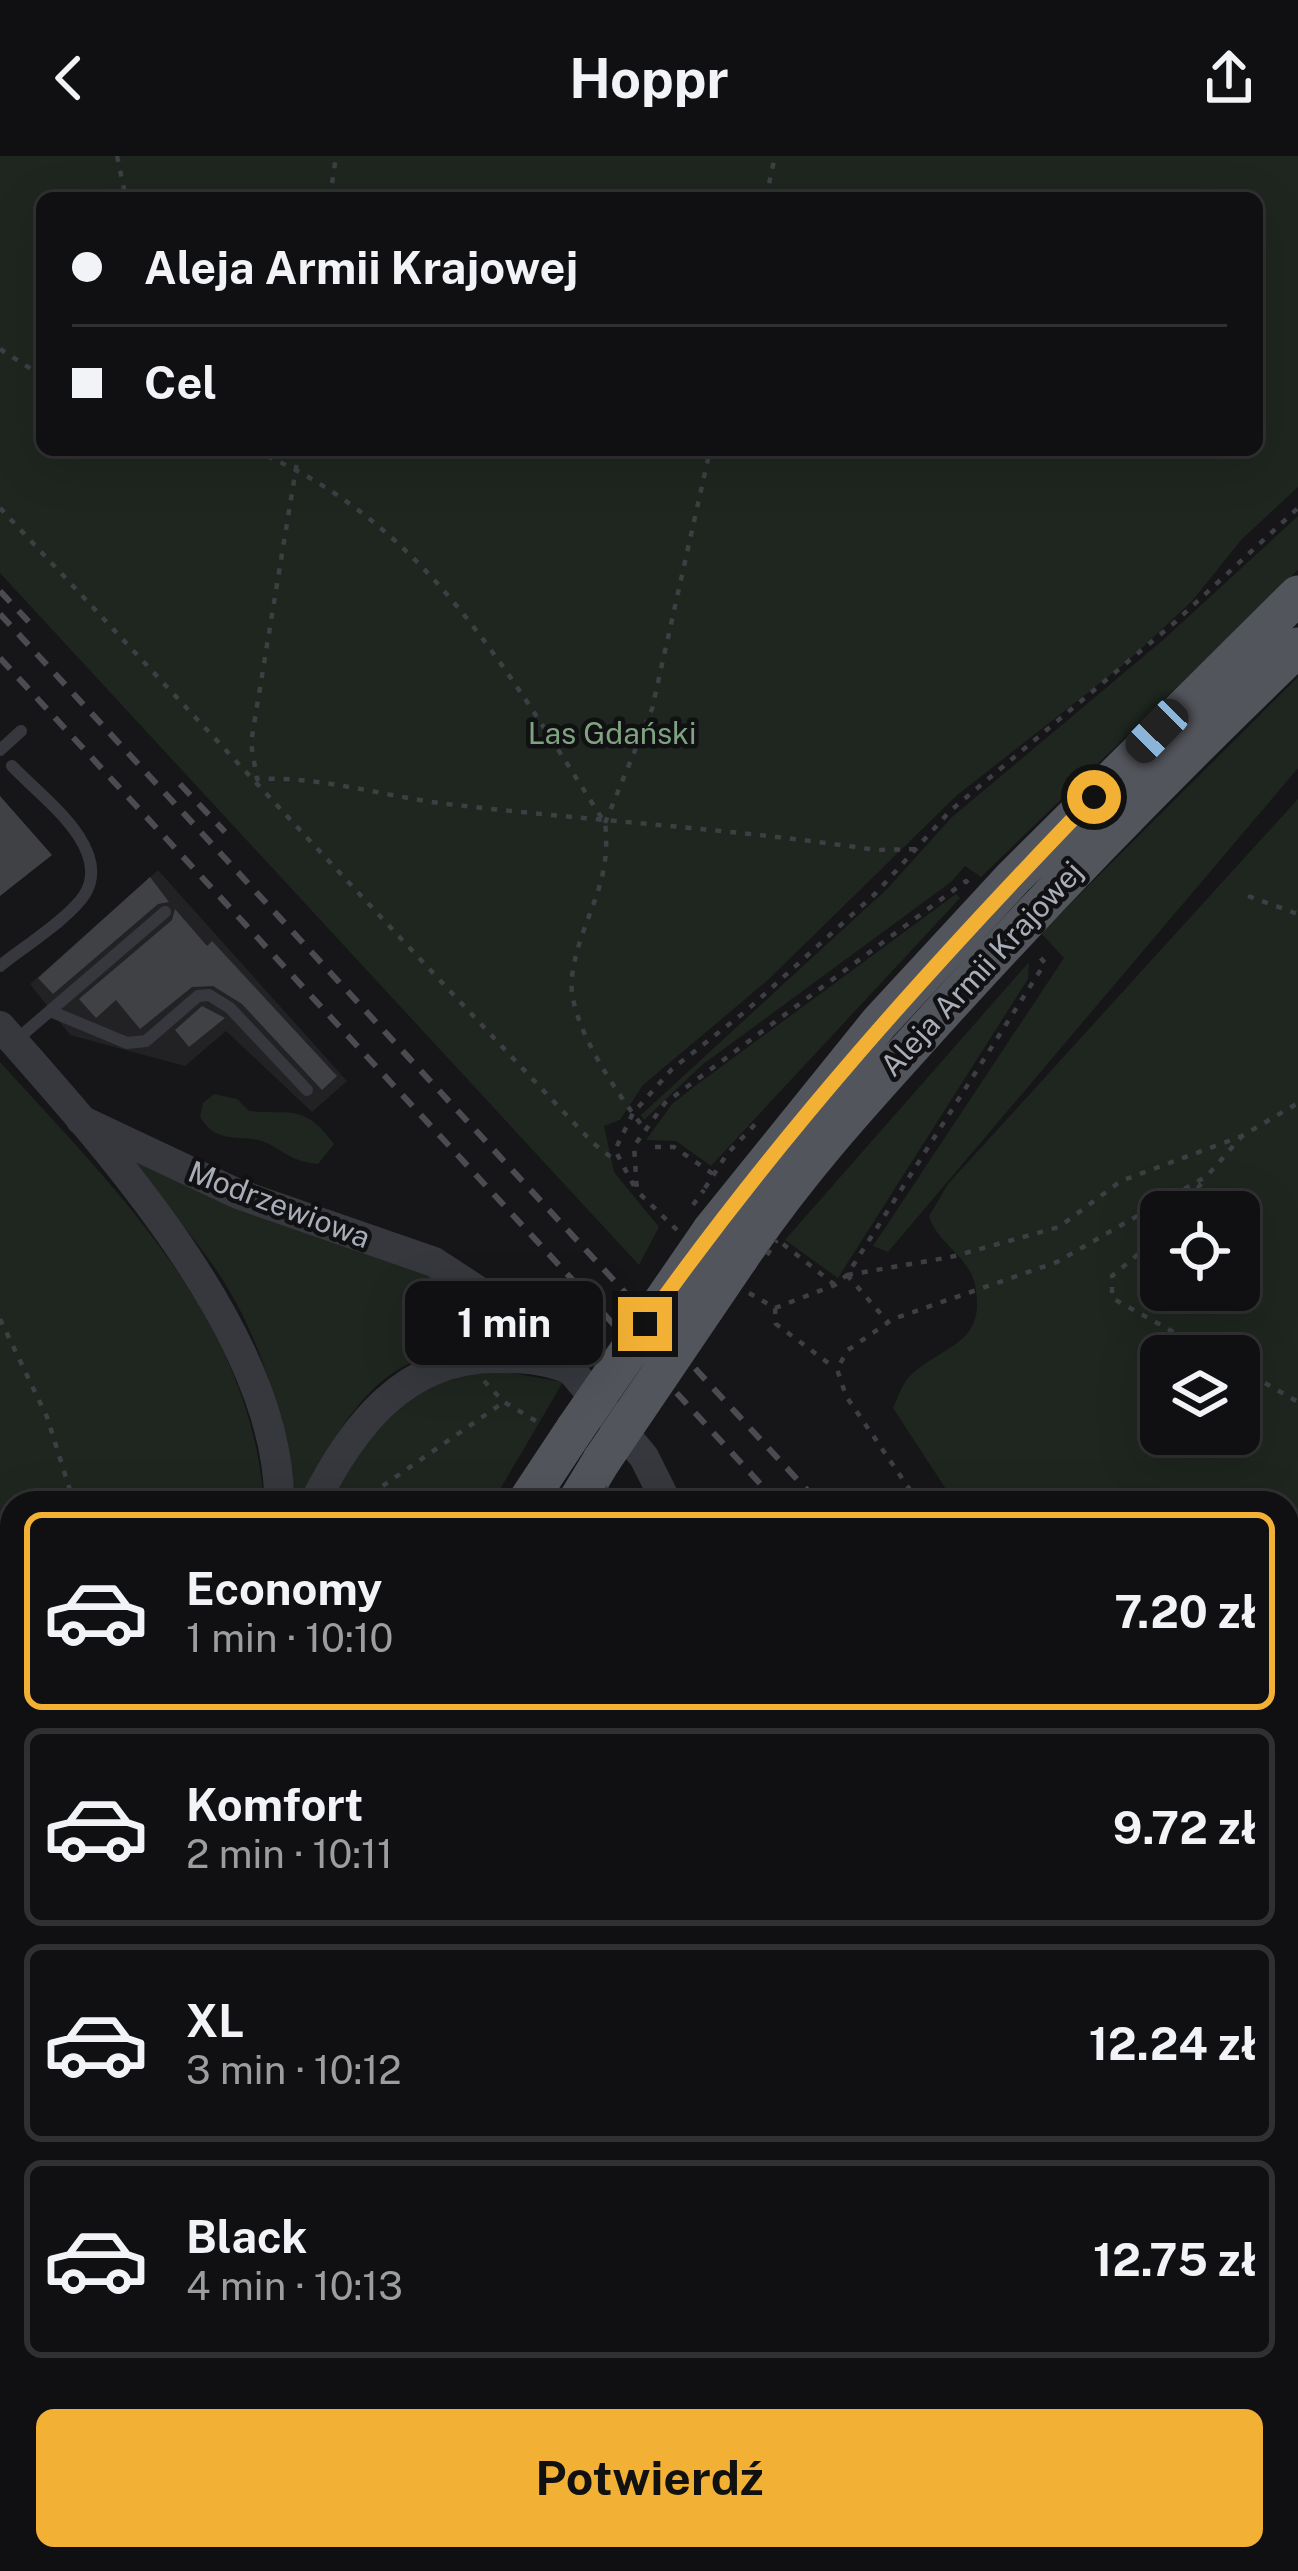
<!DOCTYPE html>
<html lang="pl">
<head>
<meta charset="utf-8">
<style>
	:root { --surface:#101012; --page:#1e1e20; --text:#f1f3f6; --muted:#9c9d9f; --line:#303032; --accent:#f2b134 }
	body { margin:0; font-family:"Public Sans",sans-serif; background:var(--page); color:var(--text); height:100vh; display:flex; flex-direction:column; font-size:45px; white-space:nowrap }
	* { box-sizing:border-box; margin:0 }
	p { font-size:39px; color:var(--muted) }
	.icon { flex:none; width:66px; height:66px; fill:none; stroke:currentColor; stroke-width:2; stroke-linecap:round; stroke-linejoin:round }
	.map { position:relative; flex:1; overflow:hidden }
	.panel { position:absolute; left:0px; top:1335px; width:1299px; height:1080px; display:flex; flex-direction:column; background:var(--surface); border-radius:36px 36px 0 0; box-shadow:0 12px 48px #0002,0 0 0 3px var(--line) }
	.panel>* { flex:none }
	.top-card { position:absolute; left:36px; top:36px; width:1227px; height:264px; border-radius:18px; box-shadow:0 12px 48px #0002,0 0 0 3px var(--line); display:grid; align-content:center; height:264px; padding:0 36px; background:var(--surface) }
	.controls { position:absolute; left:1140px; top:1035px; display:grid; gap:24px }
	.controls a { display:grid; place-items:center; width:120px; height:120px; border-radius:18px; background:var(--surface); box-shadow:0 12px 48px #0002,0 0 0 3px var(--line); font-size:60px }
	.end { position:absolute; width:54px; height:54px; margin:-27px; border:15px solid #f2b134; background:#111; box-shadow:0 0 0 6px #111 }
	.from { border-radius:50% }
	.bubble { position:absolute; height:84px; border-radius:18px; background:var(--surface); box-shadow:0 12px 48px #0002,0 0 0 3px var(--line); font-size:39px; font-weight:700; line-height:84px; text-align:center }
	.car { position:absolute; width:36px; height:72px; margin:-36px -18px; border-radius:15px; box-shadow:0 0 9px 3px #0007; background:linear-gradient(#222 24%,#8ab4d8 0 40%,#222 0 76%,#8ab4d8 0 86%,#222 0) }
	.top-card b { display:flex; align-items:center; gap:42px; height:114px; font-size:45px }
	.top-card b+b { border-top:3px solid var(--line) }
	.top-card i { width:30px; height:30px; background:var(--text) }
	ul { padding:21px 0 0; list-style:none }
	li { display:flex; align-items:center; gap:36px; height:198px; margin:0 24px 18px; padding:0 12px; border:6px solid var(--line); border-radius:18px }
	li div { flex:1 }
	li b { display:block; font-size:45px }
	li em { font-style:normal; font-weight:700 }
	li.on { border-color:var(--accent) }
	li>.icon { width:108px; height:108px; stroke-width:1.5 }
	.primary-button { display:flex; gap:24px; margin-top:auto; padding:24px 36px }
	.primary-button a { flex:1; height:138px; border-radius:18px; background:var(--accent); color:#111; font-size:48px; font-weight:700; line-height:138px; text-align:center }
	header { display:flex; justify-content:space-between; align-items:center; height:156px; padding:0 36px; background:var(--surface); font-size:54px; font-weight:700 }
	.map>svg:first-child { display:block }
	.built { fill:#222225 }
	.green { fill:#1e261f; fill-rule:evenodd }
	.building { fill:#404145 }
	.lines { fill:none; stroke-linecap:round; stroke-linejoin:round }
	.path { stroke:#3d3f44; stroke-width:4.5; stroke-dasharray:6 9; stroke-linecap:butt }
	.service { stroke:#37383d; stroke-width:12 }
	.tertiary { stroke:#37383d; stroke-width:30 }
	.primary { stroke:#53555c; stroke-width:39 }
	.rail { stroke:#4a4c52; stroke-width:6; stroke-dasharray:15 12; stroke-linecap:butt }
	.path-bridge { stroke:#3d3f44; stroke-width:4.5; stroke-dasharray:6 9; stroke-linecap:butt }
	.primary-bridge { stroke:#53555c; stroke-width:39 }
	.route { stroke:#f2b134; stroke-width:15 }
	.labels { text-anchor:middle; stroke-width:9; stroke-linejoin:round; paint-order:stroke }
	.park-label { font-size:30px; fill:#7fa381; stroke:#111113 }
	.street-label { font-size:30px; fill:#a8adb8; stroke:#111113 }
</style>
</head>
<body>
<header><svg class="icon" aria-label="back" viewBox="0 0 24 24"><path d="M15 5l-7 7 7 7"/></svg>Hoppr<svg class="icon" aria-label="share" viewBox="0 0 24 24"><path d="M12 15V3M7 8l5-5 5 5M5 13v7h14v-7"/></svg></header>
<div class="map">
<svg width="1298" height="2415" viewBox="0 0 1298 2415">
	<rect width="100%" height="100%" fill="#161618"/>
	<!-- built -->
	<path class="built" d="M158,714l189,211 -35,31 -86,-81 -41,35 -115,-31 -40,-51z
		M1287,1700l11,4v130l-11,-12z
		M12,1706v339l-12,-3v-335z
		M418,2403h528l-1,12h-527z"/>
	<!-- green -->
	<path class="green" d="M0,0h1298v331l-56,52 -50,62 -64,60 -172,135 -188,184 -125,105 -23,35 -16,6 10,46 45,55 -20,38 -639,-692zM42,42h1215v252h-1215z
		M1298,360v54l-317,307 -16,-11 -14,16 -249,183 -58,55 -3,-5 247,-227 63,-70 212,-178z
		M1298,521v91l-410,484 -15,-6 191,-288 -23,-25z
		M1298,643v987l-11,-4v-279h-332l-62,-95c5,-10 9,-25 18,-33 33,-31 76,-30 64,-90 -5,-28 -39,-43 -46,-69l19,-32zM1161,1056h78v78h-78zM1161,1200h78v78h-78z
		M956,738l4,4 -249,268 -35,-25 -30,-1 26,-36 23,-18z
		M1029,806l-1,17 -190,299 -53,-38z
		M0,906c117,129 251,258 264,441h-252v349l-12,1z
		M214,938l23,5 12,12c42,4 55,-8 85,33l-16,20c-22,-2 -30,-9 -47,-19 -27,-15 -51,4 -71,-28l3,-14z
		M117,992l300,122 49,24 68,55c-30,1 -66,-3 -96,4 -72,17 -108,88 -135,150h-7c-11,-77 -29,-150 -70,-218 -30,-49 -73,-93 -109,-137z
		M499,1215l64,11 -71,121h-169l40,-69 73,-56z
		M1287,1993l11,13v330l-7,79h-346l1,-12h341z"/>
	<!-- building -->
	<path class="building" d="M0,640l52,59 -52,41z
		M150,721l19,25 -11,2 -105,90 -15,-16z
		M175,753l32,37 5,-5 125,135 -15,14 -80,-86 -29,-18 -21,1 -52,42 -24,-29 -20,18 -17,-19 93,-79z
		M202,850l23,12 -36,29 -14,-17z"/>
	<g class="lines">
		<!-- path -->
		<path class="path" d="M117,0l9,42
			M330,42l6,-42
			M766,42l9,-42
			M0,193l42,27
			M253,294c173,71 255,223 352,373 8,64 -26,96 -33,154 -6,43 45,116 71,150
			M299,294l-48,293 6,36c68,-3 131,19 199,26 139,16 281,24 420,45l42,-1
			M0,352c198,211 394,425 593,635l24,19
			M605,667l47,-114 58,-259
			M1248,740l50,18
			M655,991h19l39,27
			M634,1030l-19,-36 18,-37 39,-44 74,-58 130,-118 74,-82 224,-188 124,-115
			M705,1032l22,-34 34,-36
			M1179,1056l26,-33
			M677,1074l-40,-39 -3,-45 31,-43 301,-222 4,4
			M1161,1079l-49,41v22l105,58
			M783,1088l52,41
			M847,1119l104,-18 108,-30 62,-46 121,-45 56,-33
			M847,1119l40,46
			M749,1137l26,15 60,-23 12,-10 198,-312 -8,-9
			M775,1152l1,16 59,44
			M0,1163l47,98 27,86
			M1239,1212l59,34
			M484,1225l20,21 37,22
			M358,1347l146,-101
			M919,1347l-73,-107 -9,-27 11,-19 45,-31 164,-57 150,-86 35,-40
			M1287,1470l11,-6
			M0,1482l12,-4
			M1287,1498h11
			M1287,1650l11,6
			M0,1829l12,2
			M1287,1959l11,12
			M1287,2047l11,1
			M1287,2093h11
			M1287,2238l11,-119
			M960,2415l2,-12
			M1086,2415l1,-12
			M1271,2415l1,-12"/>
		<!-- service -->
		<path class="service" d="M0,594l21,-19
			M0,810c22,-18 71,-49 85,-72 28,-47 -45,-98 -73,-128
			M50,855l77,32 19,-2 52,-45 11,-1 21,13 77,82
			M15,885l150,-129
			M0,1990l12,-59
			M0,2049l12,2
			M0,2115l12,4
			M0,2177l12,4
			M0,2241l12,4
			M0,2305l12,3
			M0,2381l16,34
			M283,2403l274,12
			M138,2415l4,-12
			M565,2415l11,-12
			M911,2415l1,-12"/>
		<!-- tertiary -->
		<path class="tertiary" d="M0,870c104,118 281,311 279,477
			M81,964l157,74 196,68 49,32 57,43 31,33 73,87 23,46
			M314,1347c38,-76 91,-147 185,-145 25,0 48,1 72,12"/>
		<!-- primary -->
		<path class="primary" d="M712,1074l167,-207 134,-145 285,-283
			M739,1102c64,-95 132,-167 209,-252 113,-124 229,-243 350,-359
			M526,1347l49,-74
			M576,1347l26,-43
			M69,2415l2,-12
			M246,2415l2,-12"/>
		<!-- rail -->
		<path class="rail" d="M0,435l29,31
			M0,458l819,889
			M0,502l778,845
			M180,628l45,48
			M1287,1870l11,12
			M1287,1935l11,12"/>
		<!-- path-bridge -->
		<path class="path-bridge" d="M693,1049l11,-15
			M767,1099l10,-15
			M597,1347l11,-16"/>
		<!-- primary-bridge -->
		<path class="primary-bridge" d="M575,1273l137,-199
			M602,1304l137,-202"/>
	</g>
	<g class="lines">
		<!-- route -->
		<path class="route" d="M645,1168c137,-193 285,-357 449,-527"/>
	</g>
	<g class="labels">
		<!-- park labels -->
		<g class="park-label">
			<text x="612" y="588">Las Gdański</text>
		</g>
		<!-- street labels -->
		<g class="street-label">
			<text transform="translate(982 813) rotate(-47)" y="10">Aleja Armii Krajowej</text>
			<text transform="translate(279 1049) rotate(21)" y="10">Modrzewiowa</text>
		</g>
	</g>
</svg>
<div class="controls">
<a><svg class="icon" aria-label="locate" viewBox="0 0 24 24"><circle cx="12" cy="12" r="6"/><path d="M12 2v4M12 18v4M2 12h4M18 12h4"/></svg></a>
<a><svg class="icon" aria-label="layers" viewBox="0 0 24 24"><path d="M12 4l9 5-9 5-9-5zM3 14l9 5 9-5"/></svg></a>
</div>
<i class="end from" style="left:1094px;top:641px"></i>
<i class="end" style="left:645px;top:1168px"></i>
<div class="bubble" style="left:405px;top:1125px;width:198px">1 min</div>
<i class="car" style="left:1157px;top:575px;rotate:224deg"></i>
<div class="top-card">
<b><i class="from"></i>Aleja Armii Krajowej</b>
<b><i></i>Cel</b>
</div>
<section class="panel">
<ul>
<li class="on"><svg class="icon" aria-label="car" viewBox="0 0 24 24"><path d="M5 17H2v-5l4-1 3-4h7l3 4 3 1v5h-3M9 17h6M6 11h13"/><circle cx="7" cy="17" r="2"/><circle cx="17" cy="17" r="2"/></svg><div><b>Economy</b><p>1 min · 10:10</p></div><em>7.20 zł</em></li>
<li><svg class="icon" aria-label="car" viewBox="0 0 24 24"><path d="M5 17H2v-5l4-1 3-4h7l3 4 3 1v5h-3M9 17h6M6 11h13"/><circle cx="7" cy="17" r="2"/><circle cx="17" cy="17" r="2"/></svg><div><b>Komfort</b><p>2 min · 10:11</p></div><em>9.72 zł</em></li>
<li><svg class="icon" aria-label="car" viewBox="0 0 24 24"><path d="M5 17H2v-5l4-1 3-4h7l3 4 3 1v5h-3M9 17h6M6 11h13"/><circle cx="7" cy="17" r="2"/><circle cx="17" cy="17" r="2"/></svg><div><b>XL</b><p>3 min · 10:12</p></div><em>12.24 zł</em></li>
<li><svg class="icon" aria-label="car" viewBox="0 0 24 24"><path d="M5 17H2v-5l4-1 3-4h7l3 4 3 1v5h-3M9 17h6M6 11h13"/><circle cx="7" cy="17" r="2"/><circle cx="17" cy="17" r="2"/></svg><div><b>Black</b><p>4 min · 10:13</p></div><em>12.75 zł</em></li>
</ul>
<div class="primary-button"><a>Potwierdź</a></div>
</section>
</div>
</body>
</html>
